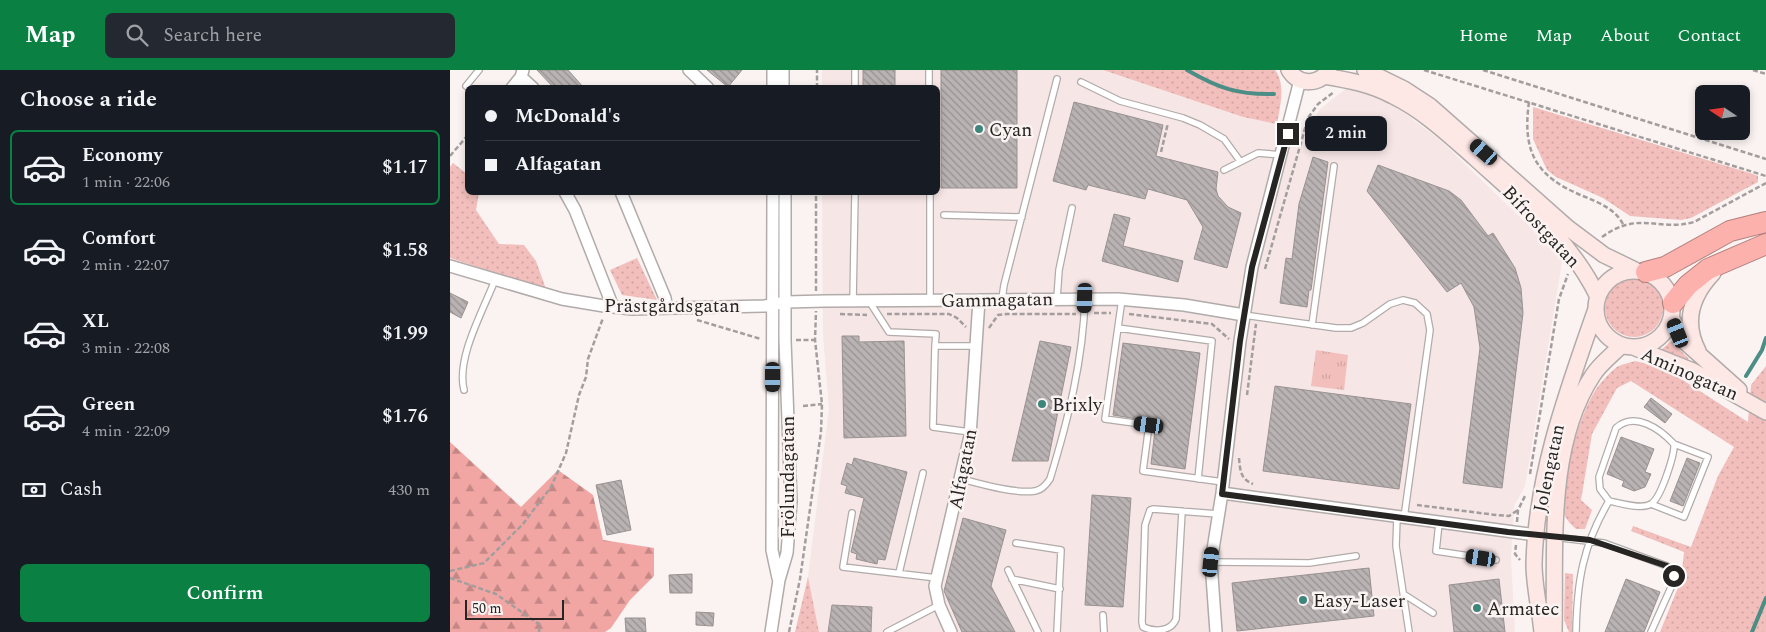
<!DOCTYPE html>
<html lang="en">
<head>
<meta charset="utf-8">
<style>
	:root { --surface:#171b24; --page:#242831; --text:#f1f3f6; --muted:#9ea1a6; --line:#363941; --accent:#0b8043 }
	body { margin:0; font-family:Spectral,serif; background:var(--page); color:var(--text); height:100vh; display:flex; flex-direction:column; font-size:19px; white-space:nowrap }
	* { box-sizing:border-box; margin:0 }
	p { font-size:16px; color:var(--muted) }
	.icon { flex:none; width:28px; height:28px; fill:none; stroke:currentColor; stroke-width:2; stroke-linecap:round; stroke-linejoin:round }
	.map { position:relative; flex:1; overflow:hidden }
	.sheet { display:flex; flex-direction:column; background:var(--surface); width:450px }
	.sheet>* { flex:none }
	.guide { position:absolute; left:15px; top:15px; width:475px; height:110px; border-radius:8px; box-shadow:0 2px 8px #0003; display:grid; align-content:center; height:110px; padding:0 20px; background:var(--surface) }
	.needle { width:32px; rotate:283deg }
	.tools { position:absolute; left:1245px; top:15px; display:grid; gap:10px }
	.tools a { display:grid; place-items:center; width:55px; height:55px; border-radius:8px; background:var(--surface); box-shadow:0 2px 8px #0003; font-size:25px }
	.scale { position:absolute; left:15px; bottom:12px; width:99px; box-sizing:border-box; padding-left:5px; border:2px solid #272424; border-top:0; font-size:14px; line-height:18px; white-space:nowrap; color:#272424; -webkit-text-stroke:4px #faf3f2; paint-order:stroke }
	.end { position:absolute; width:22px; height:22px; margin:-11px; border:6px solid #272424; background:#fff; box-shadow:0 0 0 2px #fff }
	.from { border-radius:50% }
	.bubble { position:absolute; height:35px; border-radius:8px; background:var(--surface); box-shadow:0 2px 8px #0003; font-size:16px; font-weight:600; line-height:35px; text-align:center }
	.car { position:absolute; width:15px; height:30px; margin:-15px -8px; border-radius:6px; box-shadow:0 0 4px 1px #0007; background:linear-gradient(#222 24%,#8ab4d8 0 40%,#222 0 76%,#8ab4d8 0 86%,#222 0) }
	.guide b { display:flex; align-items:center; gap:18px; height:48px; font-size:19px }
	.guide b+b { border-top:1px solid var(--line) }
	.guide i { width:12px; height:12px; background:var(--text) }
	ul { padding:0; list-style:none }
	li { display:flex; align-items:center; gap:15px; height:75px; margin:0 10px 8px; padding:0 10px; border:2px solid transparent; border-radius:8px }
	li div { flex:1 }
	li b { display:block; font-size:19px }
	li em { font-style:normal; font-weight:600 }
	li.current { border-color:var(--accent) }
	li>.icon { width:45px; height:45px; stroke-width:1.5 }
	h2 { padding:0 20px; font-size:22px; line-height:60px }
	.pay { display:flex; align-items:center; gap:12px; height:55px; padding:0 20px; font-size:19px }
	.pay p { margin-inline-start:auto }
	.cta { display:flex; gap:10px; margin-top:auto; padding:10px 20px }
	.cta a { flex:1; height:58px; border-radius:8px; background:var(--accent); color:#fff; font-size:20px; font-weight:600; line-height:58px; text-align:center }
	header { display:flex; align-items:center; gap:30px; box-sizing:border-box; height:70px; padding:0 25px; background:var(--accent); color:#fff }
	header strong { font-size:24px }
	nav { display:flex; gap:28px; margin-inline-start:auto; font-size:18px }
	.search { width:350px; height:45px; background:var(--page); display:flex; align-items:center; gap:12px; box-sizing:border-box; padding:0 18px; border-radius:8px; color:var(--muted); font-size:19px }
	main { display:flex; flex:1; min-height:0 }
	.map>svg:first-child { display:block }
	.built { fill:#f6e6e5 }
	.grass { fill:url(#grass-dots) }
	.forest { fill:url(#forest-firs) }
	.park { fill:url(#park-tufts) }
	.lines { fill:none; stroke-linecap:round; stroke-linejoin:round }
	.stream { stroke:#4c8d85; stroke-width:4 }
	.building { fill:url(#building-back-hatch); stroke:#999292 }
	.lane-casing { stroke:#b1abaa; stroke-width:8 }
	.street-casing { stroke:#b1abaa; stroke-width:14 }
	.secondary-casing { stroke:#b1abaa; stroke-width:18 }
	.highway-casing { stroke:#b2807d; stroke-width:22 }
	.path { stroke:#a39e9d; stroke-width:2.5; stroke-dasharray:5 2.5; stroke-linecap:butt }
	.lane { stroke:#fff; stroke-width:5.5 }
	.street { stroke:#fff; stroke-width:11 }
	.secondary { stroke:#fee8e6; stroke-width:15 }
	.highway { stroke:#fdb1ad; stroke-width:20 }
	.route { stroke:#272424; stroke-width:6 }
	.poi-dot { fill:#3e857c; stroke:#faf3f2; stroke-width:2 }
	.labels { text-anchor:middle; stroke-width:5; stroke-linejoin:round; paint-order:stroke }
	.poi-label { font-size:19px; fill:#272424; stroke:#faf3f2; text-anchor:start }
	.street-label { font-size:19px; fill:#272424; stroke:#faf3f2 }
</style>
</head>
<body>
<header>
<strong>Map</strong>
<div class="search"><svg class="icon" aria-label="search" viewBox="0 0 24 24"><circle cx="10" cy="10" r="6"/><path d="M15 15l6 6"/></svg>Search here</div>
<nav><a>Home</a><a>Map</a><a>About</a><a>Contact</a></nav>
</header>
<main>
<section class="sheet">
<h2>Choose a ride</h2>
<ul>
<li class="current"><svg class="icon" aria-label="car" viewBox="0 0 24 24"><path d="M5 17H2v-5l4-1 3-4h7l3 4 3 1v5h-3M9 17h6M6 11h13"/><circle cx="7" cy="17" r="2"/><circle cx="17" cy="17" r="2"/></svg><div><b>Economy</b><p>1 min · 22:06</p></div><em>$1.17</em></li>
<li><svg class="icon" aria-label="car" viewBox="0 0 24 24"><path d="M5 17H2v-5l4-1 3-4h7l3 4 3 1v5h-3M9 17h6M6 11h13"/><circle cx="7" cy="17" r="2"/><circle cx="17" cy="17" r="2"/></svg><div><b>Comfort</b><p>2 min · 22:07</p></div><em>$1.58</em></li>
<li><svg class="icon" aria-label="car" viewBox="0 0 24 24"><path d="M5 17H2v-5l4-1 3-4h7l3 4 3 1v5h-3M9 17h6M6 11h13"/><circle cx="7" cy="17" r="2"/><circle cx="17" cy="17" r="2"/></svg><div><b>XL</b><p>3 min · 22:08</p></div><em>$1.99</em></li>
<li><svg class="icon" aria-label="car" viewBox="0 0 24 24"><path d="M5 17H2v-5l4-1 3-4h7l3 4 3 1v5h-3M9 17h6M6 11h13"/><circle cx="7" cy="17" r="2"/><circle cx="17" cy="17" r="2"/></svg><div><b>Green</b><p>4 min · 22:09</p></div><em>$1.76</em></li>
</ul>
<div class="pay"><svg class="icon" aria-label="cash" viewBox="0 0 24 24"><path d="M3 7h18v10H3z"/><circle cx="12" cy="12" r="2"/></svg>Cash<p>430 m</p></div>
<div class="cta"><a>Confirm</a></div>
</section>
<div class="map">
<svg width="1316" height="562" viewBox="0 0 1316 562">
	<defs>
		<pattern id="grass-dots" width="8" height="8" patternUnits="userSpaceOnUse" patternTransform="scale(1.25)"><rect width="8" height="8" fill="#f2bfbc"/><path d="M2 2h.1M6 6h.1" fill="none" stroke="#d0a4a1" stroke-width="1.8" stroke-linecap="round"/></pattern>
		<pattern id="forest-firs" width="22" height="20" patternUnits="userSpaceOnUse" patternTransform="scale(1.25)"><rect width="22" height="20" fill="#f2a6a3"/><path d="M5 1l3.5 6h-7zM16 11l3.5 6h-7z" fill="#c48785"/></pattern>
		<pattern id="park-tufts" width="24" height="20" patternUnits="userSpaceOnUse" patternTransform="scale(1.25)"><rect width="24" height="20" fill="#f2bfbc"/><path d="M3 7l-1-3M5 7V3M7 7l1-3M15 17l-1-3M17 17v-4M19 17l1-3" fill="none" stroke="#d0a4a1"/></pattern>
		<pattern id="building-back-hatch" width="6" height="6" patternUnits="userSpaceOnUse" patternTransform="scale(1.25)"><rect width="6" height="6" fill="#bab3b3"/><path d="M-1 5l2 2M0 0l6 6M5-1l2 2" fill="none" stroke="#979191"/></pattern>
	</defs>
	<rect width="100%" height="100%" fill="#faf3f2"/>
	<!-- built -->
	<path class="built" d="M372,0h281l140,47 67,13 9,-20 29,-23 33,8 58,44 89,86 34,37 -37,224 -11,20 -3,52 4,74h-696l-11,-55 21,-168 -6,-74 -1,-142 116,-1v-104l-116,-1z"/>
	<!-- grass -->
	<path class="grass" d="M653,0h172c11,14 5,37 2,54l-34,-7z
		M1083,37l220,67 5,2v6l-67,36 -10,2 -51,-4 -27,-18 -47,-21 -9,-7 -14,-31z
		M3,93l14,11 1,18 11,1 -3,17 23,34 25,1 12,16 10,28 -96,-31v-91z
		M187,188l20,42 -35,-5 -12,-25z
		M1155 238a29 29 0 1 1 58 0a29 29 0 1 1-58 0Z
		M1221,271l18,18 -3,2 -25,-11z
		M1185,291l29,7 84,54 3,-37 15,-19v266h-106l21,-52 3,-28 -53,-21 2,-5 58,21 27,-71 16,-29 -103,-66 -14,7 -25,46 -11,66 11,10 -7,19h-9c-6,-5 -11,-11 -13,-18 -6,-22 17,-94 29,-115 5,-10 16,-22 25,-29 5,-3 13,-4 18,-6z
		M1115,503l8,1 -1,58h-3l-5,-12z
		M358,507l11,55h-24z"/>
	<!-- forest -->
	<path class="forest" d="M0,372l71,65 37,-37 35,25 10,45 51,8v28l-24,24 -19,28 -6,4h-155z"/>
	<!-- park -->
	<path class="park" d="M866,280l32,5 -4,35 -33,-4z"/>
	<g class="lines">
		<!-- stream -->
		<path class="stream" d="M737,0c31,18 51,25 87,24
			M1296,306l16,-26 4,-12
			M1302,562l14,-34"/>
	</g>
	<!-- building -->
	<path class="building" d="M87,0h31l16,18h-30z
		M257,0h35l-14,17z
		M413,0h32v18h-32z
		M491,0h76v118h-76z
		M624,32l89,23 -7,31 62,16 -2,17 2,7 10,11 13,6 -14,55 -33,-9 9,-32 -16,-27 -39,-11 -3,10 -57,-14 -2,5 -33,-9z
		M863,87l15,5 -17,128h-2l-2,17 -27,-4 6,-45 6,1 7,-55z
		M928,95l71,26 12,9 27,36 5,-3 22,35 6,20 2,25 -21,175 -39,-5 17,-135 -6,-41 -13,-24 -14,9 -80,-101z
		M664,144l16,4 -7,28 60,15 -5,21 -76,-21z
		M0,223l18,9 -7,16 -11,-6z
		M392,266h17v6l45,-1 2,95 -62,2z
		M590,271l31,6 -23,114h-36z
		M673,273l77,10 -15,116 -34,-5 5,-42 -43,-7z
		M825,316l136,18 -12,85 -136,-18z
		M1201,328l21,16 -7,9 -21,-16z
		M1171,367l33,12 -9,23 6,2 -6,13 -11,4 -12,-5 2,-5 -17,-7z
		M404,388l53,14 -22,88 -7,-1 -1,5 -21,-5 1,-5 -6,-2 13,-54 -19,-5 2,-7 -6,-2 6,-21 5,2z
		M1237,388l13,5 -17,43 -13,-5z
		M171,410l10,50 -24,5 -11,-50z
		M642,425l39,3 -8,109 -38,-2z
		M513,448l43,12 -15,56 24,46h-53l-18,-41z
		M919,498l5,48 -137,15 -5,-48z
		M242,504v19h-22l-1,-18z
		M1049,509l6,53h-51l-5,-47z
		M1176,509l34,13 -16,40h-39z
		M382,535l40,2 -1,25h-43z
		M246,542l18,1 -1,13 -17,-1z
		M175,548h20l1,14h-20z"/>
	<g class="lines">
		<!-- lane casing -->
		<g class="lane-casing">
			<path id="lane" d="M405,0v18
				M479,0v18
				M631,12l39,19 63,17 17,7 24,14 16,22
				M16,16l13,-16
				M774,100l34,-17 25,2
				M480,122v109
				M494,145l78,2
				M607,228l2,-28 13,-62
				M552,229l2,-14 53,-206
				M672,229l-17,120 44,6 -6,46 80,11
				M403,231l2,-109
				M419,231l20,31 47,2 -1,12
				M794,245l92,13h15l12,-5 27,-19 13,-4 12,3 12,11 3,16 -26,188
				M862,255l22,-159
				M668,258l94,13 -14,138
				M14,320c-8,-32 19,-79 31,-110
				M520,362l-37,-5 2,-81h42
				M512,409c19,5 53,15 73,12 7,-1 11,-6 15,-12 18,-59 33,-118 35,-181
				M1201,434l33,13 24,-60 -34,-13
				M732,441l-6,108c-5,13 -22,13 -33,8l-1,-5 3,-97 5,-15 3,-1 65,5
				M402,443l-9,54 94,11
				M947,447l-1,29 13,86
				M989,453l-3,28 60,9
				M1086,465l68,8 63,23 6,4v13l-22,49
				M566,473l45,7 -4,82
				M761,492l98,1 47,-7
				M558,500l30,62
				M449,503l24,-100
				M562,509l48,10
				M955,525l28,18
				M653,545l1,17
				M437,562l52,-27
				M1126,562c1,-51 7,-87 33,-131l-9,-12 -1,-12 17,-49c19,-17 44,1 58,16 1,10 -13,54 -23,60 -10,6 -31,-1 -42,-3"/>
		</g>
		<!-- street casing -->
		<g class="street-casing">
			<path id="street" d="M239,0l19,18
				M333,0v18
				M71,7l12,11
				M62,18l9,-11 2,-7
				M323,18v-18
				M115,122l10,18 38,97
				M171,122l44,106 2,10
				M323,122l-1,358 6,28
				M0,196l112,33 42,7 28,3 133,-3 21,-4 39,-1 293,-2 66,6 60,10
				M772,423l314,42
				M321,562l8,-52 8,-27 4,-51 -6,-162v-148
				M501,562l-12,-27 -4,-19 35,-150 9,-136
				M766,562l-5,-70 11,-69 18,-152 12,-74 48,-187"/>
		</g>
		<!-- secondary casing -->
		<g class="secondary-casing">
			<path id="secondary" d="M839,0c10,16 30,15 40,0
				M915,0l39,19 26,17 138,122 36,27 31,15
				M874,6c24,4 47,8 69,20 31,15 57,40 82,62 46,42 96,82 123,139
				M1146 239a38 38 0 1 1 76 0a38 38 0 1 1-76 0Z
				M1222,249l11,21 56,50
				M1183,277l60,24 73,41
				M1248,281c-15,-29 -7,-55 15,-78
				M1092,562c-2,-22 -8,-46 -8,-68 2,-89 33,-172 62,-255
				M1104,562c2,-81 -8,-186 39,-257 7,-11 19,-20 29,-30"/>
		</g>
		<!-- highway casing -->
		<g class="highway-casing">
			<path id="highway" d="M1196,202l19,-5 65,-36 36,-9
				M1223,233l15,-18 20,-16 58,-25"/>
		</g>
		<!-- path -->
		<path class="path" d="M974,0l342,106
			M1033,0l283,89
			M1303,0l13,4
			M367,18v-18
			M1079,32c-7,50 7,75 54,94 16,7 31,12 40,28
			M711,82l7,-29
			M0,86l18,-21
			M1152,167c37,-27 56,-5 92,-15l72,-39
			M815,199l43,-151 10,-14 16,-12
			M366,221v-99
			M644,243h17
			M390,244l27,1
			M437,244h62l8,4 9,9
			M679,244l83,10 17,15
			M247,250l64,19
			M539,258l9,-13 9,-1h69
			M346,270h19
			M797,325l9,-71
			M353,336l19,-2
			M789,388c1,11 1,21 14,26
			M1080,404l29,-175 9,-25
			M967,435l79,10 13,1 9,-6
			M1067,452l1,-12 8,-16
			M1066,475l-1,9 5,6
			M0,501l34,-8 39,-39 28,-37 15,-34 13,-58 7,-18 2,-18 15,-41
			M0,508l46,16 44,31 -1,7
			M339,562l11,-53 21,-147 1,-28 -7,-64 1,-29"/>
		<!-- lane -->
		<use href="#lane" class="lane"/>
		<!-- street -->
		<use href="#street" class="street"/>
		<!-- secondary -->
		<use href="#secondary" class="secondary"/>
		<!-- highway -->
		<use href="#highway" class="highway"/>
	</g>
	<g class="lines">
		<!-- route -->
		<path class="route" d="M838,64l-36,133 -12,74 -18,153 286,38 82,8 77,26 6,4 1,6"/>
	</g>
	<!-- markers -->
	<g class="poi-dot">
		<circle cx="529" cy="59" r="5"/>
		<circle cx="592" cy="334" r="5"/>
		<circle cx="853" cy="530" r="5"/>
		<circle cx="1027" cy="538" r="5"/>
	</g>
	<g class="labels">
		<!-- poi labels -->
		<g class="poi-label">
			<text x="539" y="66">Cyan</text>
			<text x="602" y="341">Brixly</text>
			<text x="863" y="537">Easy-Laser</text>
			<text x="1037" y="545">Armatec</text>
		</g>
		<!-- street labels -->
		<g class="street-label">
			<text transform="translate(1092 156) rotate(47)" y="7">Bifrostgatan</text>
			<text transform="translate(547 229) rotate(-1)" y="7">Gammagatan</text>
			<text x="222" y="242">Prästgårdsgatan</text>
			<text transform="translate(1240 303) rotate(24)" y="7">Aminogatan</text>
			<text transform="translate(1098 398) rotate(-78)" y="7">Jolengatan</text>
			<text transform="translate(512 399) rotate(-79)" y="7">Alfagatan</text>
			<text transform="translate(337 407) rotate(-90)" y="7">Frölundagatan</text>
		</g>
	</g>
</svg>
<div class="tools">
<a><svg class="needle" viewBox="-14 -14 28 28"><path d="M0-13l5 13h-10z" fill="#e53935"/><path d="M0 13l5-13h-10z" fill="#9ea1a6"/></svg></a>
</div>
<div class="scale">50 m</div>
<i class="end from" style="left:1224px;top:506px"></i>
<i class="end" style="left:838px;top:64px"></i>
<div class="bubble" style="left:855px;top:46px;width:82px">2 min</div>
<i class="car" style="left:1034px;top:82px;rotate:311deg"></i>
<i class="car" style="left:635px;top:228px;rotate:182deg"></i>
<i class="car" style="left:1228px;top:263px;rotate:338deg"></i>
<i class="car" style="left:323px;top:307px;rotate:180deg"></i>
<i class="car" style="left:699px;top:355px;rotate:278deg"></i>
<i class="car" style="left:1031px;top:488px;rotate:279deg"></i>
<i class="car" style="left:761px;top:492px;rotate:6deg"></i>
<div class="guide">
<b><i class="from"></i>McDonald's</b>
<b><i></i>Alfagatan</b>
</div>
</div>
</main>
</body>
</html>
